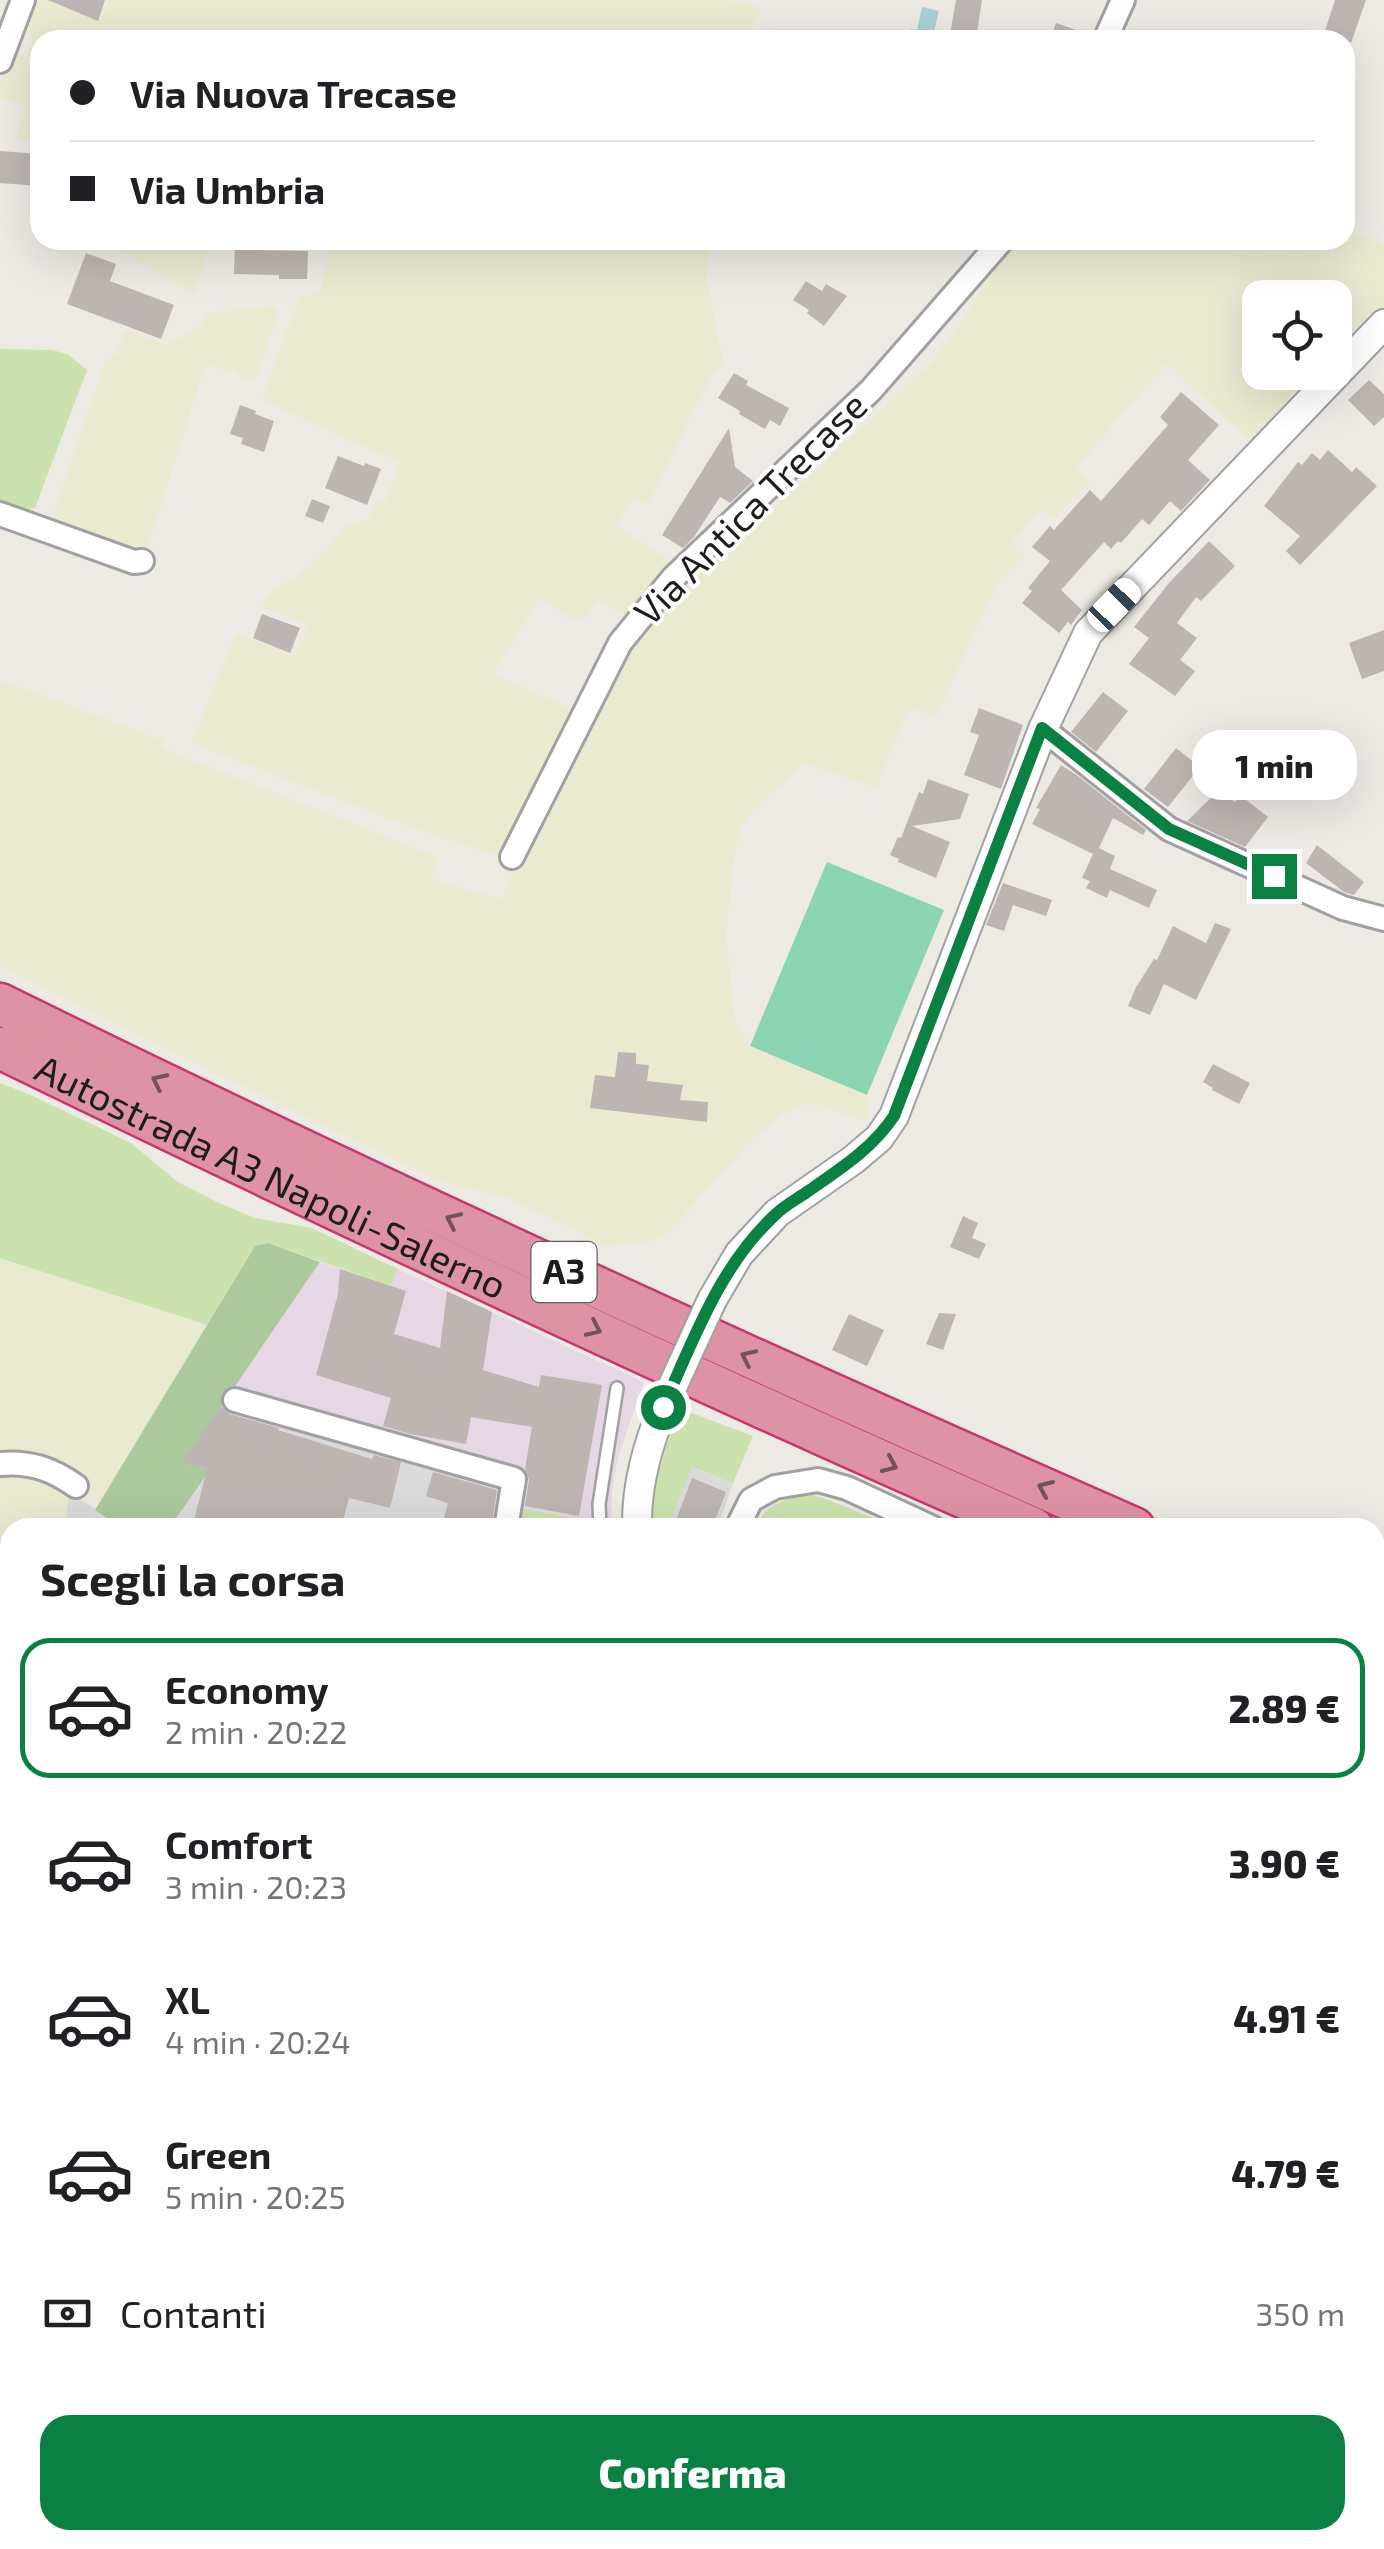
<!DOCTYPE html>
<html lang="it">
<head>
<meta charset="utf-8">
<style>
	:root { --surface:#fff; --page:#f6f6f6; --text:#202124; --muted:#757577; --line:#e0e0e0; --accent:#0b8043 }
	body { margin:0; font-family:"Exo 2",sans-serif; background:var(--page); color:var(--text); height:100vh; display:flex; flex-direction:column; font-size:38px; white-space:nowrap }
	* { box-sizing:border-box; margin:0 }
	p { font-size:32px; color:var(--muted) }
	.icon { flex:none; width:55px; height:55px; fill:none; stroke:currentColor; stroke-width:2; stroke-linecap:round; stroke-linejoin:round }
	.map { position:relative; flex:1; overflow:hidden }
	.drawer { position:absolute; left:0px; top:1518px; width:1385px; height:1032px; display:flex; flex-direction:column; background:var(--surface); border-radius:30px 30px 0 0; box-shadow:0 10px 40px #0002 }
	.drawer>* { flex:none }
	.top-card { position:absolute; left:30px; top:30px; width:1325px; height:220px; border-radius:30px; box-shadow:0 10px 40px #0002; display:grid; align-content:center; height:220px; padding:0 40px; background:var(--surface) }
	.controls { position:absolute; left:1242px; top:280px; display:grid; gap:20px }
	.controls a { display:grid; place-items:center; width:110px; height:110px; border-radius:20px; background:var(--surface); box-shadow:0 10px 40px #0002; font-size:50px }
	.end { position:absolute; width:45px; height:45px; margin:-22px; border:12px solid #0b8043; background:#fff; box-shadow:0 0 0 5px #fff }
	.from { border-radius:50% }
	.bubble { position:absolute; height:70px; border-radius:30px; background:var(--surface); box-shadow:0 10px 40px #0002; font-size:32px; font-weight:800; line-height:70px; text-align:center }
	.car { position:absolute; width:30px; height:60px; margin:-30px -15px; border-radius:12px; box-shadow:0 0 8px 2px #0007; background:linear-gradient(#fff 24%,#345 0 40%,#fff 0 76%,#345 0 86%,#fff 0) }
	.top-card b { display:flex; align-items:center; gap:35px; height:95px; font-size:38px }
	.top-card b+b { border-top:2px solid var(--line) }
	.top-card i { width:25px; height:25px; background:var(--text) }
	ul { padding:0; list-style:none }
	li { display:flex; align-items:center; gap:30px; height:140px; margin:0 20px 15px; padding:0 20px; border:5px solid transparent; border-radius:30px }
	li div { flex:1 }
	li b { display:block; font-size:38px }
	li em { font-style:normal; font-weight:800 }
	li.selected { border-color:var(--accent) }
	li>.icon { width:90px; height:90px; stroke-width:1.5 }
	h2 { padding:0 40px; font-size:45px; line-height:120px }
	.pay { display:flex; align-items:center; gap:25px; height:110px; padding:0 40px; font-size:38px }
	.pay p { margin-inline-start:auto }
	.action { display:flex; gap:20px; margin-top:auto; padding:20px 40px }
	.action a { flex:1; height:115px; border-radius:30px; background:var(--accent); color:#fff; font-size:40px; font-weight:800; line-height:115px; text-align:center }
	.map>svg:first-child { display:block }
	.residential { fill:#dbdada }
	.industrial { fill:#e6d7e4 }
	.farmland { fill:#eaead1 }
	.grass { fill:#cbe2af }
	.forest { fill:#acc89d }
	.pitch { fill:#8ad4b3 }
	.water { fill:#a9cfd6 }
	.building { fill:#bdb5b1 }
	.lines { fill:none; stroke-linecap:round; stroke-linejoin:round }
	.tertiary-tunnel { stroke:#c3c1bc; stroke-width:28; stroke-dasharray:28 14; stroke-linecap:butt }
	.service-casing { stroke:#a1a1a1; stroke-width:16 }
	.minor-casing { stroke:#a1a1a1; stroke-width:28 }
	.tertiary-casing { stroke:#a1a1a1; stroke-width:32 }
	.motorway-casing { stroke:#c63670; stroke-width:45 }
	.service { stroke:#fff; stroke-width:11 }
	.minor { stroke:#fff; stroke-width:22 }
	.tertiary { stroke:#fff; stroke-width:28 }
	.motorway { stroke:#dd93a5; stroke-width:40 }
	.rail-casing { stroke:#6b6b6b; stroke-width:10 }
	.rail { stroke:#fff; stroke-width:6; stroke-dasharray:19; stroke-linecap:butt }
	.tertiary-bridge-casing { stroke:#a1a1a1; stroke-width:32; stroke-linecap:butt }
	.tertiary-bridge { stroke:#fff; stroke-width:28 }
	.oneway { stroke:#73525a }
	.route { stroke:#0b8043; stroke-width:12 }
	.labels { text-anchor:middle; stroke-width:8; stroke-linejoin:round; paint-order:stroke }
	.shield { fill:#fff; stroke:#616161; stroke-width:2.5 }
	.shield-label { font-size:35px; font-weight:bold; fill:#1d1d1d }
	.street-label { font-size:38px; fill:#1d1d1d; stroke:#fff }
</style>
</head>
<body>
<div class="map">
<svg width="1384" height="2549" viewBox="0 0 1384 2549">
	<rect width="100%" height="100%" fill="#edeae4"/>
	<!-- residential -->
	<path class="residential" d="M284,1424l219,62 -2,20 -6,21 -325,1 40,-58z
		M691,1467l42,16 -15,44 -50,1z
		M68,1490l52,37 -54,1z
		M1375,2010l9,1v300l-9,-2z
		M173,2540h144l-4,9h-127z
		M337,2540h68l31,9h-102z"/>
	<!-- industrial -->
	<path class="industrial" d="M320,1262l70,24 8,-17 246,113 -26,75 -6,34 -1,35 -95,-19 8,-34 -233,-68 -26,81 -83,-23z"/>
	<!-- farmland -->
	<path class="farmland" d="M33,0h38l-3,8 33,12 8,-20h621l32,8 -17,32h-705v105l-25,-6 11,-34 -26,-8v-16l8,-25 17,-1 8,-19 -15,-7z
		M1345,232l39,11v64l-49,49v-58h-75v74l59,1 -68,68 -85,-77 -90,103 14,14 -36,38 -12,-9 -31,33 14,12 -28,29 -61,132 -27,-8 -33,80 -70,-25 -48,42 -17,21 -8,38 -7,73 9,84 15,26 117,48 1,21 -3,5 -49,-17 -14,1 -19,9 -28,23 -89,97 -15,7 -48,6 -27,-16 -68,-33 -60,-14 -19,-7 -429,-210v-287l164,61 -3,7 276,109 -5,23 70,19 13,-32 109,-206 38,-56 29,-30 121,-100 121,-114 39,-55 42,-66h211l6,11 5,1 20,-3 10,-9h79z
		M102,240h111l-19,53z
		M331,240h381l-6,34 17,90 -11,12 -12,22 -52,106 -13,-7 -19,29 55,36 -47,53 -25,-15 -14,18 -13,2 -32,-22 -48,76 72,32 9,7 -68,144 -64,-19 -250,-95 45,-109 59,22 13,-31 -46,-19 3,-6 9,-11 25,-14 29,-26 17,-23 25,-7 5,-18 10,3 15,-42 -70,-30 -68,-33 37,-101 21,-6z
		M271,306l6,2 1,6 -22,64h-13l-12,-9 -7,2 -14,-6 -5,1 -57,180 -7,4h-12l-68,-26 -7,-13 52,-150 10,-7 9,-23 41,14 29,-15 8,-7 5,-10z
		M0,1258l207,67 -105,174 -30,-24 -72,-18z
		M0,1470h26l42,20 -2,37 -56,1v58h-10z
		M0,1617l10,3v153l-10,-3z
		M1375,1843l9,1v167l-9,-1z
		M0,2084l10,3v380l-10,-4z
		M1375,2309l9,2v238h-204v-9h195z
		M405,2540h317l13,5 2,-5h331l-1,9h-631z"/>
	<!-- grass -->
	<path class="grass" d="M0,349l53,1 16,5 18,15 -52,138 -12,3 -23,-8z
		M0,1083l33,13 98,47 47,39 43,22 34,14 57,10 86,41 -7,17 -123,-43 -13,3 -48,79 -207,-67z
		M681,1409l72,27 -20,47 -41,-16 -24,60h-16l3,-42 11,-39z
		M811,1495l15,4 69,28h-140c13,-25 29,-28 56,-32z
		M516,1507l75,15v5l-78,1z
		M1375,1735l9,4v105l-9,-1z
		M0,1924l10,5v115l-10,-16z"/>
	<!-- forest -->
	<path class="forest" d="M268,1243l52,19 -137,200 27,8 -40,57h-50l-25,-17 160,-264z
		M0,2028l10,16v34l-6,7 -4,-1z"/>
	<!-- pitch -->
	<path class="pitch" d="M827,862l117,48 -77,185 -117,-49z"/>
	<!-- water -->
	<path class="water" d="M922,7l17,4 -7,29h-24l3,-11 6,1z"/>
	<!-- building -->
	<path class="building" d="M48,0h57l-7,21z
		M956,0h26l-6,40h-27z
		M1335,0h31l-15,43 -6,-3h-23z
		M1056,23l35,12 -1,5h-40z
		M0,151l40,3v32l-40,-3z
		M235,246h16v4l57,1 -1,28h-28v-4l-45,-1z
		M86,253l30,11 -6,17 64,24 -13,34 -94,-35z
		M806,281l16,10 4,-7 21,12 -23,30 -17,-13 2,-3 -16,-10z
		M734,373l14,8 -2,4 43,23 -9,18 -10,-6 -5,9 -26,-15 1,-3 -22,-13z
		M1369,380l15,14v23l-10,9 -26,-26z
		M1181,392l38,33 -31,35 22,20 -29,31 -11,-10 -21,24 -7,-6 -21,24 -3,-2 -7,8 -7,-7 -43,48 21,20 -11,15 -3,-3 -9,11 -37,-30 10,-12 -4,-3 22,-27 -18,-14 18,-21 4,4 36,-40 11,11 67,-76 -8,-8z
		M240,405l16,6 -1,3 19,7 -10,31 -23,-8 2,-6 -13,-4z
		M729,428l6,39 18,14 -23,22 -10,-6 -26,40 -11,11 -21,-13z
		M1328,450l24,22 4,-5 21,19 -77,79 -14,-14 14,-15 -36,-30 34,-44 4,3 10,-12 8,7z
		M338,456l26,10 1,-3 16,6 -14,36 -42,-17z
		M312,499l18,7 -7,17 -18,-7z
		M1209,541l26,25 -34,35 -5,-4 -19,26 20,15 -17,22 15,11 -20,25 -46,-32 20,-26 -15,-11 35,-44z
		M262,614l38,14 -10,25 -37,-15z
		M1384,630v41l-22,8 -13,-36z
		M1103,692l25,19 -32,41 -25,-20z
		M979,708l44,17 -22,64 -37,-14 15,-40 -9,-3z
		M1176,748l24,19 -32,40 -24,-18z
		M1061,765l17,11 68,54 -3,5 -30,-17 -14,30 16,8 -5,13 47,21 -8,18 -39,-18 -3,8 -21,-10 4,-7 -8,-3 11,-24 -61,-30 8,-15 -4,-1z
		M928,779l41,15 -9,25 -48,7 38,16 -14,36 -38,-16 1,-3 -9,-4 8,-18 3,1 18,-46 4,2z
		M1220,789l15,13 5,-7 28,22 -23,30 -58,-26z
		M1317,845l47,37 -10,13 -10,-3 -38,-29z
		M1003,883l49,17 -6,16 -33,-11 -9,26 -18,-6z
		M1215,923l16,6 -35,71 -32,-16 -14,31 -22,-9 8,-19 18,-28 3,1 16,-34 33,17z
		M618,1052l18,1v11l13,1 -2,16 36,4 -3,15 28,2 -1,20 -117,-14 5,-33 20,2z
		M1213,1064l37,19 -11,21 -27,-14 1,-2 -10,-6z
		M963,1216l15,7 -6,15 14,6 -7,15 -29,-12z
		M340,1269l66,22 -12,43 46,14 7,-57 45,21 -9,58 56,17 2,-12 61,10 -23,131 -54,-10 4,-26 -4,-11 7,-42 -61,-10 -5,27 -56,-10 -27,-8 8,-28 -75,-23 22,-81z
		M939,1313l17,1 -13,36 -17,-6z
		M849,1314l35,16 -17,36 -35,-16z
		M221,1406l9,8 49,14 -1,2 94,29 2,-4 27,7 -11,46 -41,-10 -8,30h-149l15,-59 -25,-7z
		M433,1472l64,18 -6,38h-50l7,-25 -22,-7z
		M692,1478l34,14 -14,36h-39z"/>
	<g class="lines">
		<!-- tertiary-tunnel -->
		<path class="tertiary-tunnel" d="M12,2549l4,-9"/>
		<!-- service casing -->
		<g class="service-casing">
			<path id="service" d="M600,1528l-1,-24 18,-116
				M0,1774l10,3
				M162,2540l11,9"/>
		</g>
		<!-- minor casing -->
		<g class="minor-casing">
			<path id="minor" d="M1105,40l18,-40
				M0,61l23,-61
				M0,514l134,48 8,-1
				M1043,729l126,100 174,79 41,11
				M512,857l108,-214 53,-65 198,-188 131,-150
				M235,1400l279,79 -8,49
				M0,1464c29,-3 52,5 76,22
				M737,1528l14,-28 24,-13 43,-7 29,8 86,40
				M1375,1719l9,4
				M1375,2229l9,2
				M323,2549l3,-9"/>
		</g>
		<!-- tertiary casing -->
		<g class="tertiary-casing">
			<path id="tertiary" d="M712,1300l27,-46 38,-41 76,-53 26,-22 15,-22 149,-387 45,-96 296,-309
				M637,1528c-1,-43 11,-83 26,-121"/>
		</g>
		<!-- motorway casing -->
		<g class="motorway-casing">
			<g id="motorway">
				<path d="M0,1004c374,184 753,357 1134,524"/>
				<path id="s1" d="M0,1048c341,166 685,328 1033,480"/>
				<path d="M1375,1631l9,4"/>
				<path d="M1375,1675l9,4"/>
			</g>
		</g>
		<!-- service -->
		<use href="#service" class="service"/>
		<!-- minor -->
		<use href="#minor" class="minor"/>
		<!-- tertiary -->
		<use href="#tertiary" class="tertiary"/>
		<!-- motorway -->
		<use href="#motorway" class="motorway"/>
		<!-- rail casing -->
		<g class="rail-casing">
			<path id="rail" d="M0,2511l10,4
				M43,2540l22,9
				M70,2540l21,9"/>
		</g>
		<!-- rail -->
		<use href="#rail" class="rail"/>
		<!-- tertiary-bridge casing -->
		<g class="tertiary-bridge-casing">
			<path id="tertiary-bridge" d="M663,1407l49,-107"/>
		</g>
		<!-- tertiary-bridge -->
		<use href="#tertiary-bridge" class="tertiary-bridge"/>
	</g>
	<!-- one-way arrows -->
	<defs><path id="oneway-chevron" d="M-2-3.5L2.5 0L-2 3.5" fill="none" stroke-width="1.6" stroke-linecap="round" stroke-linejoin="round" transform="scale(2.5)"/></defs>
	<g class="oneway">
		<use href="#oneway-chevron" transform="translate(159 1081) rotate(-154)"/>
		<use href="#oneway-chevron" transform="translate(453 1220) rotate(-155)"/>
		<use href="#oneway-chevron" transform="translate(594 1329) rotate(25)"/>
		<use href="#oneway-chevron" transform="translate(748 1357) rotate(-155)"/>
		<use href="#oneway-chevron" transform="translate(890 1465) rotate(24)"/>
		<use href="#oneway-chevron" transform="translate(1045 1488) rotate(-156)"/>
	</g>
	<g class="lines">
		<!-- route -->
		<path class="route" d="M663,1407c31,-68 57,-142 113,-193 9,-9 21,-15 31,-22 33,-23 65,-43 87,-76l148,-388 127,101 105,47"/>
	</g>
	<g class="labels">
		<!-- shield labels -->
		<rect class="shield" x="531.5" y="1242" width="65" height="60" rx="8"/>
		<g class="shield-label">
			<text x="564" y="1284">A3</text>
		</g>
		<!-- street labels -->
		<g class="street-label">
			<text transform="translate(751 509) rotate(-45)" y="13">Via Antica Trecase</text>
			<text dy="13" stroke="none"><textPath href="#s1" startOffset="300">Autostrada A3 Napoli-Salerno</textPath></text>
		</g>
	</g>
</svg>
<div class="controls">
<a><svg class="icon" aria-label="locate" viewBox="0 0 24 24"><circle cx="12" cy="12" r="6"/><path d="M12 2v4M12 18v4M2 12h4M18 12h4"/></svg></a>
</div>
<i class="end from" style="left:663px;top:1407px"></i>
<i class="end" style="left:1274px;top:876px"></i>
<div class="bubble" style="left:1192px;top:730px;width:165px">1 min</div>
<i class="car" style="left:1114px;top:605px;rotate:44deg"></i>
<div class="top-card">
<b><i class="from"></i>Via Nuova Trecase</b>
<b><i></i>Via Umbria</b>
</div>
<section class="drawer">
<h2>Scegli la corsa</h2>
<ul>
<li class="selected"><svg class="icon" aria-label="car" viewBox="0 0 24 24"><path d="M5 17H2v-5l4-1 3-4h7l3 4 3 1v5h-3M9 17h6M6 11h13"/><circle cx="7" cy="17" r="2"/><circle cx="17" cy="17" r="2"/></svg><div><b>Economy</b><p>2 min · 20:22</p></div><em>2.89 €</em></li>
<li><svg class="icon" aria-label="car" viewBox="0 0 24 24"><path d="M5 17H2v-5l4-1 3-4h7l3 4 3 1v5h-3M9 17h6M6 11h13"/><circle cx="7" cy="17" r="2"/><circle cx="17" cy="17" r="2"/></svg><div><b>Comfort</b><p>3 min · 20:23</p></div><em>3.90 €</em></li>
<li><svg class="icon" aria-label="car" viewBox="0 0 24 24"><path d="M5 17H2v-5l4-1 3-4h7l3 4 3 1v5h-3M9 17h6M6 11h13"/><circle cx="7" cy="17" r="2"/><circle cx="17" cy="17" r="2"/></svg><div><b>XL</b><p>4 min · 20:24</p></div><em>4.91 €</em></li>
<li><svg class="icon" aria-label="car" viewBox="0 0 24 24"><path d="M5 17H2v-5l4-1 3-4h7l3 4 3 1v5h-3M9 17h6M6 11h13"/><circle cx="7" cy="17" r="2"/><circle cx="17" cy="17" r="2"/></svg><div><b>Green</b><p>5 min · 20:25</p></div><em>4.79 €</em></li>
</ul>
<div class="pay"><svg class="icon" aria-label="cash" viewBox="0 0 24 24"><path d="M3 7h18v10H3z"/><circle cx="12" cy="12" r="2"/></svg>Contanti<p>350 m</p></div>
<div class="action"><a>Conferma</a></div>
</section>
</div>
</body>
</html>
